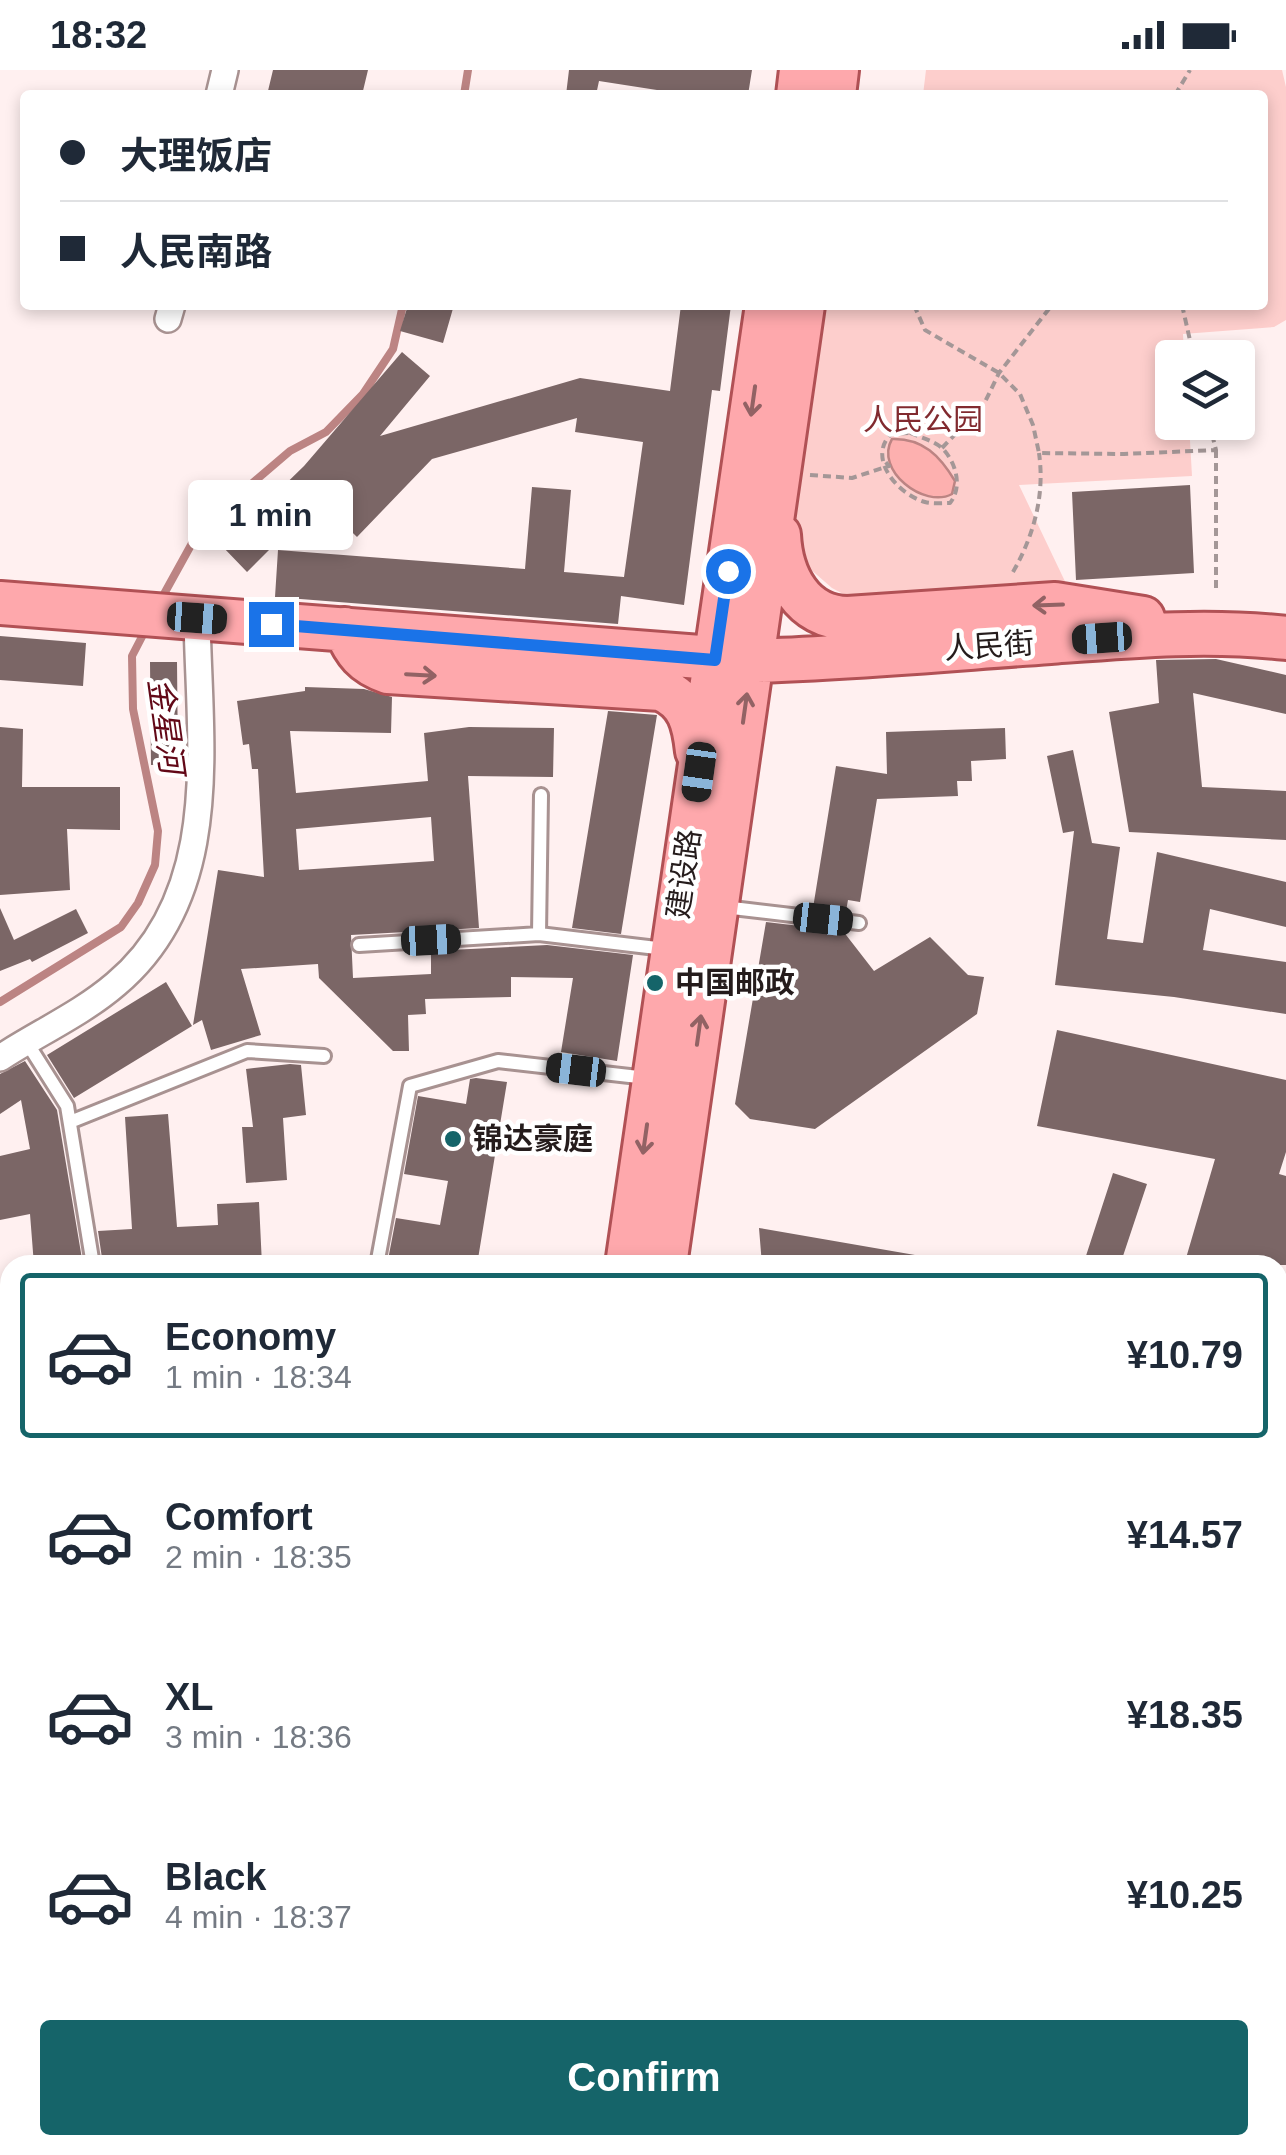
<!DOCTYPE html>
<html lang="en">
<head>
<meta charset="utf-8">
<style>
	:root { --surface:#fff; --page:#f6f6f7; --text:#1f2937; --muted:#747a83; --line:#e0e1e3; --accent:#156469 }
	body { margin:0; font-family:Helvetica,"Noto Sans SC",sans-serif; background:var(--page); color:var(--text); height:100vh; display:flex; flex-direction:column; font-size:38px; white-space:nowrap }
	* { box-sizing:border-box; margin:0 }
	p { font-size:32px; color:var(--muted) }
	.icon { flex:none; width:55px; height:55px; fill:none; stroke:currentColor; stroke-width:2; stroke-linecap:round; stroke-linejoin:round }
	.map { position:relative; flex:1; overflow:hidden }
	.side { position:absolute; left:0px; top:1185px; width:1288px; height:900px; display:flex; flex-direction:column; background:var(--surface); border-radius:30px 30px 0 0; box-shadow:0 5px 15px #0003 }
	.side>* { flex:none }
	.guide { position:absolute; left:20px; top:20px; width:1248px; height:220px; border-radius:10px; box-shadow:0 5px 15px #0003; display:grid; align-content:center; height:220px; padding:0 40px; background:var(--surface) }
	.tools { position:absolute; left:1155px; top:270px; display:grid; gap:20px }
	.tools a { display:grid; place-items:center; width:100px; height:100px; border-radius:10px; background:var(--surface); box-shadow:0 5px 15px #0003; font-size:50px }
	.end { position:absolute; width:45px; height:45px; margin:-22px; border:12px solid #1a73e8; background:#fff; box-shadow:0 0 0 5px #fff }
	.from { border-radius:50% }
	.bubble { position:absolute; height:70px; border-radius:10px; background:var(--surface); box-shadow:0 5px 15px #0003; font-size:32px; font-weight:700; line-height:70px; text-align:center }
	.car { position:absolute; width:30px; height:60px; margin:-30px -15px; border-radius:12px; box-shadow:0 0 8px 2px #0007; background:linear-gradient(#222 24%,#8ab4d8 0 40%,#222 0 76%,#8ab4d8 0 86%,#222 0) }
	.guide b { display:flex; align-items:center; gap:35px; height:95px; font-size:38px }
	.guide b+b { border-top:2px solid var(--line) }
	.guide i { width:25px; height:25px; background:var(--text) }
	ul { padding:18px 0 0; list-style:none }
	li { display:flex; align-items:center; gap:30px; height:165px; margin:0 20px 15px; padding:0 20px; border:5px solid transparent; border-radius:10px }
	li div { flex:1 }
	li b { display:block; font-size:38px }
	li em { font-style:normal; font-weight:700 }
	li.on { border-color:var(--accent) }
	li>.icon { width:90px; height:90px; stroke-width:1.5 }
	.button { display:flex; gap:20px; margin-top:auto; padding:20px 40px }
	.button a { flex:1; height:115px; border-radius:10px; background:var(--accent); color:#fff; font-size:40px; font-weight:700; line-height:115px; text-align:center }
	.status { display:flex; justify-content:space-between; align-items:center; height:70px; padding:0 50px; background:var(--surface); direction:ltr }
	.status svg { height:28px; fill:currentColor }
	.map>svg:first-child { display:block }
	.green { fill:#fdcecc }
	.water { fill:#fdb0af; stroke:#bc8483; stroke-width:2.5 }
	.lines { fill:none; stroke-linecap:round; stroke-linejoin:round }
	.stream { stroke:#bc8483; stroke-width:8 }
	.building { fill:#7b6666; fill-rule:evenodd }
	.lane-casing { stroke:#a89291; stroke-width:18 }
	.street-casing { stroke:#a89291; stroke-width:30 }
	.secondary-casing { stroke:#a89291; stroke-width:42 }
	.primary-casing { stroke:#b15155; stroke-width:48 }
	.path { stroke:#a49797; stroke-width:4; stroke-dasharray:8 5; stroke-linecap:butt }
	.lane { stroke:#fff; stroke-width:12 }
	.street { stroke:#fff; stroke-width:25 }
	.secondary { stroke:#fed4d5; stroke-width:38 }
	.primary { stroke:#fea8ac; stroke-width:42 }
	.oneway { stroke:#926264 }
	.route { stroke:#1a73e8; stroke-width:12 }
	.poi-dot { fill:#156469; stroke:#fff; stroke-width:4 }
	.labels { text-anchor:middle; stroke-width:9; stroke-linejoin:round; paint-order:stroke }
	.park-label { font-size:30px; fill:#812a2f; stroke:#fff }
	.street-label { font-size:30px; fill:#251c1c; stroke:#fff }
	.poi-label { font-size:30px; font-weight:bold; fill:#251c1c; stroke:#fff; text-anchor:start }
	.water-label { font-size:32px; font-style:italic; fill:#620817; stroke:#fff }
</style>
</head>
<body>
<div class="status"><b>18:32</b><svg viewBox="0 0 49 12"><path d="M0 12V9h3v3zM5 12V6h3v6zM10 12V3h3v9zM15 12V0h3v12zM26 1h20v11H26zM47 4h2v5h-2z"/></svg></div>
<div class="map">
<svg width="1286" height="2085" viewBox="0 0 1286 2085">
	<rect width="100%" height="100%" fill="#fff0f0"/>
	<!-- green -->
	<path class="green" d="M926,0h356l4,17v233l-12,7 -91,7 1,23 -12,1v64l17,1 3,53 -173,9 52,109 -209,10 -30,-16 -23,-20 -15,-37 29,-226h439v-210h-339z
		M0,1952h10v60h-10z"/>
	<!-- water -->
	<path class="water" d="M892,369c31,-1 48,17 63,42l-3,13c-28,15 -78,-24 -60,-55z"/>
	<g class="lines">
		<!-- stream -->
		<path class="stream" d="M464,25l4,-25
			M159,533l42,-76 89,-76 36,-19 37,-38 30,-45 10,-44
			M0,932l121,-75 17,-24 17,-38 3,-34 -25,-122 -1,-53 14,-27"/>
	</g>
	<!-- building -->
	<path class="building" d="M273,0h95l-6,25h-95z
		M569,0h183l-4,25 -54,-5 -1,5h-4l-90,-14 -3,14h-30z
		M408,235h46l-11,38 -43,-12z
		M681,235h50l-11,86 -8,-1 -28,215 -63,-9 -3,28 -343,-27 3,-47 247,19 7,-82 39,3 -7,82 60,5 19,-135 -68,-10 2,-14 -145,41 -75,78 -38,-37 -72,72 -25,-26 82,-80 98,-114 28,24 -50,60 200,-58 90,13z
		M1190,415l4,88 -118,7 -4,-88z
		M0,566l86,7 -3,43 -83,-6z
		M1216,589l70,16v39l-93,-21 9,94 84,4v49l-157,-8 -20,-120 50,-9 -3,-43z
		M150,592h27l1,102 -27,1z
		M305,617l59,2 28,8 -1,36 -101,-2 6,62 132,-12 -4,-48 45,-6 85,1 -1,49 -85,-1 11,152 -128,7 2,43 78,-4v-23l116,-6 86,10 -16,106 -56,-9 12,-74 -62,-1v20l-86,2 1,15 -18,1 1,36h-16l-74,-73 -1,-14 -77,5 20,66 -50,15 -9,-30 -9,5 25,-155 46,7 -6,-108h-6l-3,-25 -6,1 -6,-44 68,-10zM431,747l3,44 -135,9 -3,-41z
		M608,641l49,4 -36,219 -49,-6z
		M0,657l23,2 -1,58h98v43l-53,-1 3,61 -70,5z
		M1005,658l1,31 -35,2 1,20h-15l1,15 -81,3 -17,103 -12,-2 -2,11 -33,-3 23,-142 51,8 -1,-42z
		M1073,680l19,93 28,4 -13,92 36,4 14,-91 129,30v45l-76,-18 -7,41 83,12v52l-112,-17 -119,-12 19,-154 -11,2 -16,-77z
		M0,838l14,32 62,-31 12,24 -56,29 -2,-3 -30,12z
		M766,852l77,9 31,40 56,-34 38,38 16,2 -7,37 -162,115 -65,-10 -15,-15z
		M166,912l26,44 -118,72 -27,-43z
		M1057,960l229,50v72l-7,22 7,2v89h-102l31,-106 -178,-33z
		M25,991l32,49 26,155h-49l-4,-51 -30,6v-64l30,-7 -9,-49 -21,14v-40z
		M290,994l11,1 5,50 -23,3 4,62 -41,3 -4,-56h11l-7,-58z
		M476,1008l31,4 -30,183h-90l9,-47 44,7 8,-44 -44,-7 14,-78 48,8 4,-25z
		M168,1044l9,113 41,-2 -1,-21 42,-2 3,63h-159l-5,-34 34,-2 -7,-112z
		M1113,1103l34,11 -27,81h-37z
		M759,1158l156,27 -1,10h-152z"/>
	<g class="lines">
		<!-- lane casing -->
		<g class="lane-casing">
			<path id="lane" d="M541,725l-2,139 126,15
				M724,837l135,16
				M359,875l180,-11
				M26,971l41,65 26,159
				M70,1052l177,-71 77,5
				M377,1195l33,-179 88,-25 149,17
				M1278,1874l8,2
				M1205,2085l2,-10"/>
		</g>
		<!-- street casing -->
		<g class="street-casing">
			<path id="street" d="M219,25l6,-25
				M168,249l4,-14
				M0,988c38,-25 81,-44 116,-74 108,-91 83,-240 81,-366
				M1278,1387l8,-16
				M1278,1542l8,-16
				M1067,2085l5,-10"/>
		</g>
		<!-- secondary casing -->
		<g class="secondary-casing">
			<path id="secondary" d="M0,1572l10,-1"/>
		</g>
		<!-- primary casing -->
		<g class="primary-casing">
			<path id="primary" d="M798,25l3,-25
				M834,25l3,-25
				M779,465c2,41 23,83 69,83l207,-14 88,14
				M0,533l752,58c100,-3 198,-12 298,-19 79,-6 157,-13 236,-4
				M345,559c10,23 19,35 43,43l273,17c28,12 33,34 36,62
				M627,1195l140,-960
				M665,1195l138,-960
				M484,2085l2,-10
				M532,2085l1,-10"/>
		</g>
		<!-- path -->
		<path class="path" d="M1175,25l15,-25
			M914,235l11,25 74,43 21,21 13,31 6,28 85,1 92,-4 -7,-28
			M1182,235l12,53
			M910,363c10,4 24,8 32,15 14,14 21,39 8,55 -8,0 -18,1 -25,-1 -28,-8 -58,-44 -34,-68z
			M942,378l42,-44 15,-31 53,-68
			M810,405l42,3 37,-12 -6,-7
			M1013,502c21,-37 32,-77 26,-119
			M1216,518v-138"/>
		<!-- lane -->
		<use href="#lane" class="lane"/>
		<!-- street -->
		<use href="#street" class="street"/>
		<!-- secondary -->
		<use href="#secondary" class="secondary"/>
		<!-- primary -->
		<use href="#primary" class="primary"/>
	</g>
	<!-- one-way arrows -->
	<defs><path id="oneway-shaft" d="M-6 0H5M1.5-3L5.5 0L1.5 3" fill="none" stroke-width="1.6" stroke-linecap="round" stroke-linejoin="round" transform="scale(2.5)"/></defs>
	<g class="oneway">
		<use href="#oneway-shaft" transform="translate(753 331) rotate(98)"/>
		<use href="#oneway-shaft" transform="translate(1048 535) rotate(178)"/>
		<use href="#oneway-shaft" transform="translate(421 605) rotate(3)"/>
		<use href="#oneway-shaft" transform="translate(745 638) rotate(-82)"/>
		<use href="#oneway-shaft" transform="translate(699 960) rotate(-82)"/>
		<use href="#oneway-shaft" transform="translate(645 1069) rotate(98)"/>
	</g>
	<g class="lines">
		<!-- route -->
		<path class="route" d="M271,554l444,36 13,-89"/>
	</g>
	<!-- markers -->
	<g class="poi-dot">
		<circle cx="655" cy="913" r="10"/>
		<circle cx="453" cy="1069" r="10"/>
	</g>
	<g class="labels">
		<!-- park labels -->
		<g class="park-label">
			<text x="923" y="360">人民公园</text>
		</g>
		<!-- street labels -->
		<g class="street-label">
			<text transform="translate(989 576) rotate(-4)" y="10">人民街</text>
			<text transform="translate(684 804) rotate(-82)" y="10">建设路</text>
		</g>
		<!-- poi labels -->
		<g class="poi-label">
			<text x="675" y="923">中国邮政</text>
			<text x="473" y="1079">锦达豪庭</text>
		</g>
		<!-- water labels -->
		<g class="water-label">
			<text transform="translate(166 656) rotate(82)" y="11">金星河</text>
		</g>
	</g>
</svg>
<div class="tools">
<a><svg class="icon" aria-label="layers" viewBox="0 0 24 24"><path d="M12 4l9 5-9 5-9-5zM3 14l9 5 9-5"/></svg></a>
</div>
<i class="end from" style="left:728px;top:501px"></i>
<i class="end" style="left:271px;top:554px"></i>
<div class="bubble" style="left:188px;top:410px;width:165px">1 min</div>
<i class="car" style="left:197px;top:548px;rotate:94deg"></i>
<i class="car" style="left:1102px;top:568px;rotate:266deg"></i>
<i class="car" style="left:699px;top:702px;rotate:188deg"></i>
<i class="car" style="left:823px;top:849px;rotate:96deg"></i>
<i class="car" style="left:431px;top:870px;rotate:87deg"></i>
<i class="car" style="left:576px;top:1000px;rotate:277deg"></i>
<div class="guide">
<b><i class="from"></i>大理饭店</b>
<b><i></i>人民南路</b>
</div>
<section class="side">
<ul>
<li class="on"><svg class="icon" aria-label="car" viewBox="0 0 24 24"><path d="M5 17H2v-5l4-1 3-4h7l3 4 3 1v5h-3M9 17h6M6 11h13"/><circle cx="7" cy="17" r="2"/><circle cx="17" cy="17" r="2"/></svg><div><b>Economy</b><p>1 min · 18:34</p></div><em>¥10.79</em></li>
<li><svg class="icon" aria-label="car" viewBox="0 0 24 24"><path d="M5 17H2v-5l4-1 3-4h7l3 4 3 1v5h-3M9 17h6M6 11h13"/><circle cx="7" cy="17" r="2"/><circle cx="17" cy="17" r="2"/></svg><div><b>Comfort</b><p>2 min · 18:35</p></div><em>¥14.57</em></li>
<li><svg class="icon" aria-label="car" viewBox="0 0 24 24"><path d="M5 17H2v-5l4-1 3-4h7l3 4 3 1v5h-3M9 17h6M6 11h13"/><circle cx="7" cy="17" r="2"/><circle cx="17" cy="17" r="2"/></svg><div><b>XL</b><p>3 min · 18:36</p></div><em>¥18.35</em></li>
<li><svg class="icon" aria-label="car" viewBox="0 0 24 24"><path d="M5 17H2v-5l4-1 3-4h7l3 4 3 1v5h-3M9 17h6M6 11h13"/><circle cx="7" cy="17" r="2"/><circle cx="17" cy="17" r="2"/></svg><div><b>Black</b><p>4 min · 18:37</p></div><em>¥10.25</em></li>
</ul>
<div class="button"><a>Confirm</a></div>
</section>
</div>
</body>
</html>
